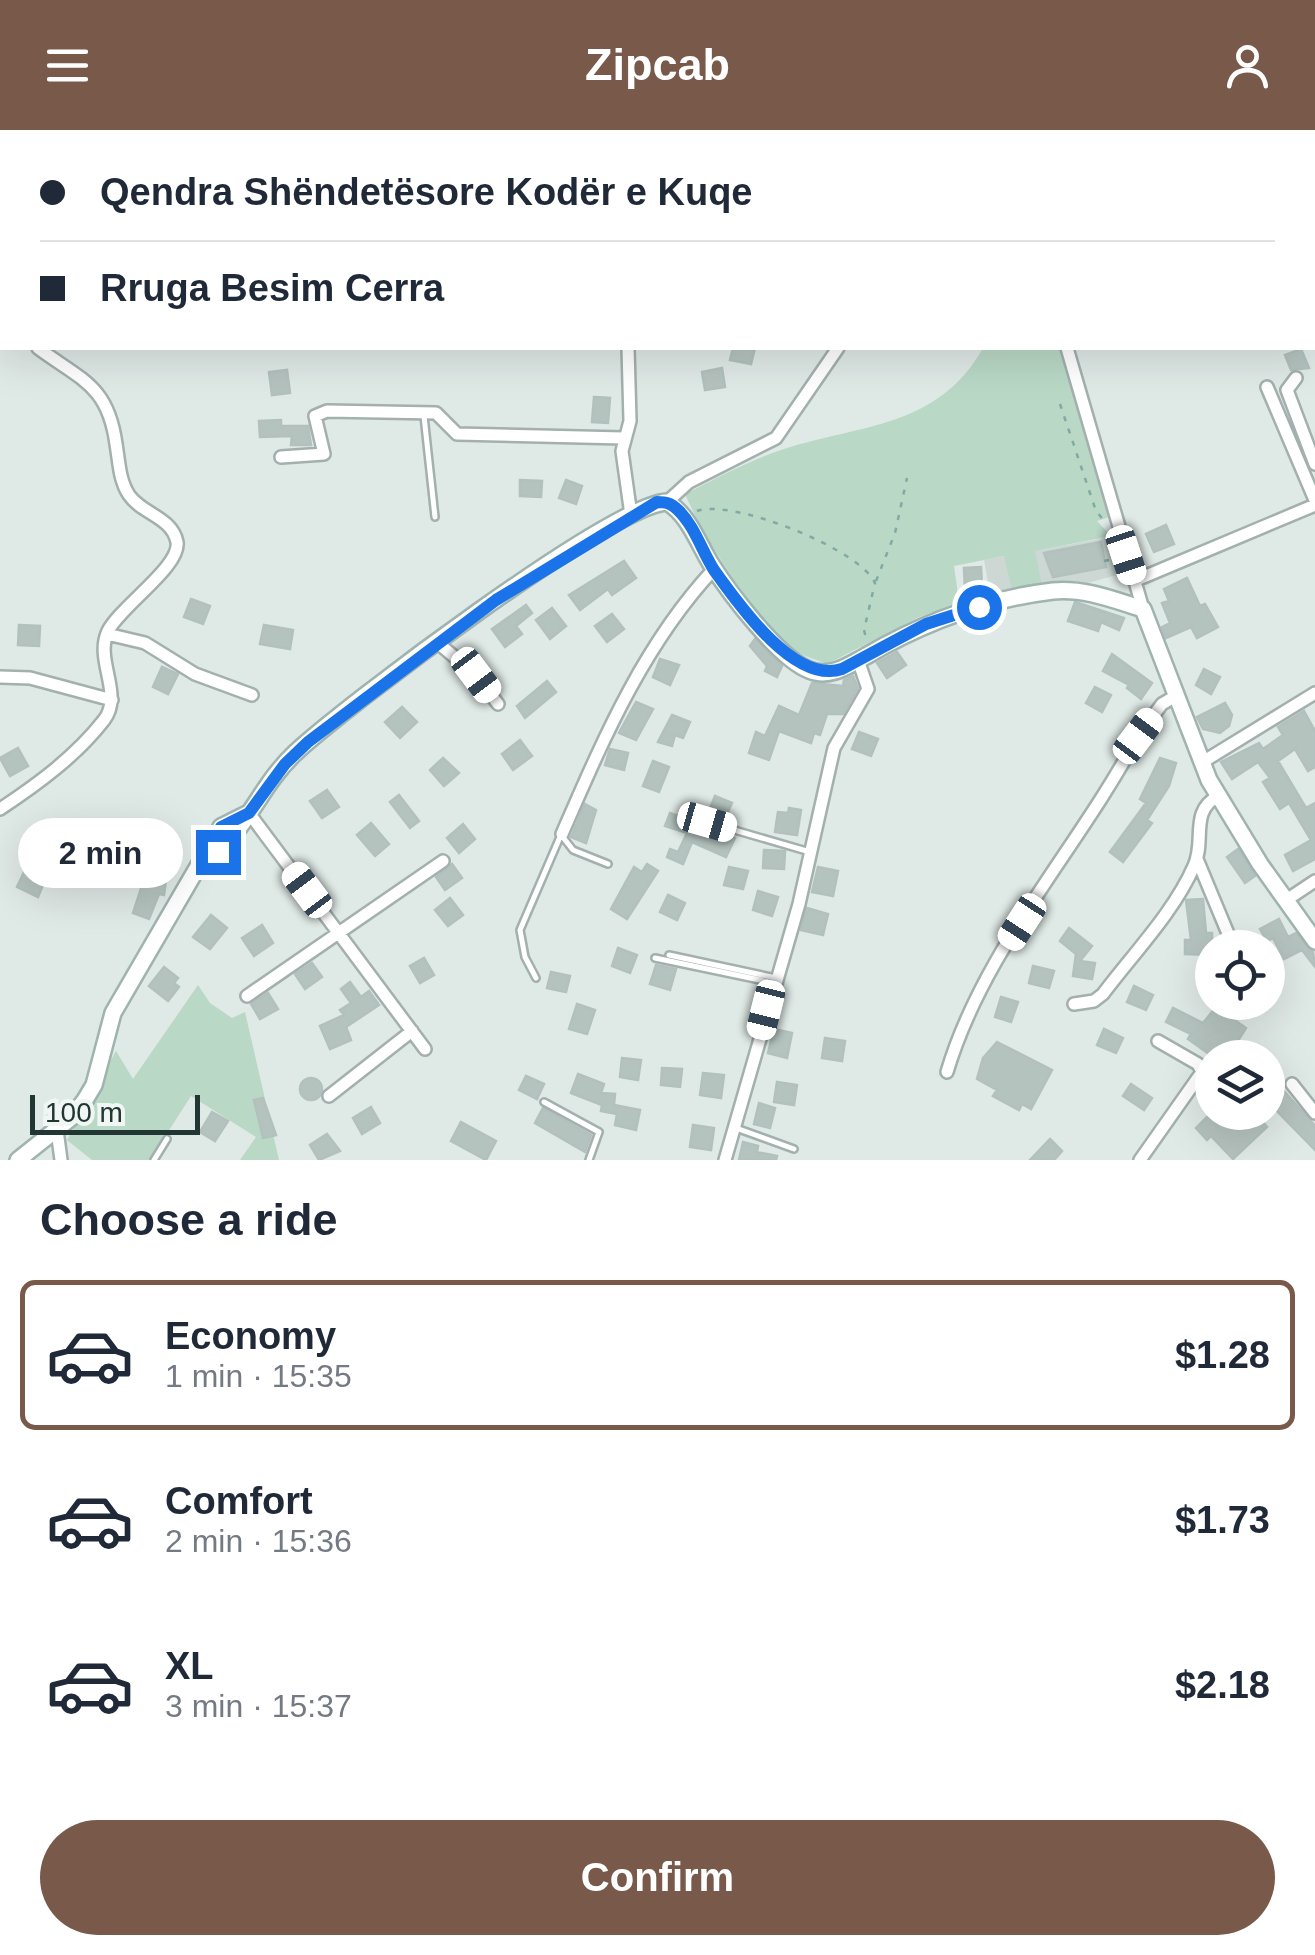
<!DOCTYPE html>
<html lang="en">
<head>
<meta charset="utf-8">
<style>
	:root { --surface:#fff; --page:#f2f2f3; --text:#1f2937; --muted:#747a83; --line:#e0e1e3; --accent:#78594a }
	body { margin:0; font-family:Arial,sans-serif; background:var(--page); color:var(--text); height:100vh; display:flex; flex-direction:column; font-size:38px; white-space:nowrap }
	* { box-sizing:border-box; margin:0 }
	p { font-size:32px; color:var(--muted) }
	.icon { flex:none; width:55px; height:55px; fill:none; stroke:currentColor; stroke-width:2; stroke-linecap:round; stroke-linejoin:round }
	.map { position:relative; height:1030px; overflow:hidden }
	.side { display:flex; flex-direction:column; background:var(--surface); flex:1 }
	.side>* { flex:none }
	.banner { position:absolute; left:0px; top:0px; width:1315px; height:220px; box-shadow:0 10px 40px #0002; display:grid; align-content:center; height:220px; padding:0 40px; background:var(--surface) }
	.buttons { position:absolute; left:1195px; top:800px; display:grid; gap:20px }
	.buttons a { display:grid; place-items:center; width:90px; height:90px; border-radius:50%; background:var(--surface); box-shadow:0 10px 40px #0002; font-size:50px }
	.scale { position:absolute; left:30px; bottom:25px; width:170px; box-sizing:border-box; padding-left:10px; border:5px solid #223734; border-top:0; font-size:28px; line-height:35px; white-space:nowrap; color:#223734; -webkit-text-stroke:8px #eff6f3; paint-order:stroke }
	.end { position:absolute; width:45px; height:45px; margin:-22px; border:12px solid #1a73e8; background:#fff; box-shadow:0 0 0 5px #fff }
	.from { border-radius:50% }
	.bubble { position:absolute; height:70px; border-radius:35px; background:var(--surface); box-shadow:0 10px 40px #0002; font-size:32px; font-weight:800; line-height:70px; text-align:center }
	.car { position:absolute; width:30px; height:60px; margin:-30px -15px; border-radius:12px; box-shadow:0 0 8px 2px #0007; background:linear-gradient(#fff 24%,#345 0 40%,#fff 0 76%,#345 0 86%,#fff 0) }
	.banner b { display:flex; align-items:center; gap:35px; height:95px; font-size:38px }
	.banner b+b { border-top:2px solid var(--line) }
	.banner i { width:25px; height:25px; background:var(--text) }
	ul { padding:0; list-style:none }
	li { display:flex; align-items:center; gap:30px; height:150px; margin:0 20px 15px; padding:0 20px; border:5px solid transparent; border-radius:15px }
	li div { flex:1 }
	li b { display:block; font-size:38px }
	li em { font-style:normal; font-weight:800 }
	li.current { border-color:var(--accent) }
	li>.icon { width:90px; height:90px; stroke-width:1.5 }
	h2 { padding:0 40px; font-size:45px; line-height:120px }
	.cta { display:flex; gap:20px; margin-top:auto; padding:20px 40px }
	.cta a { flex:1; height:115px; border-radius:60px; background:var(--accent); color:#fff; font-size:40px; font-weight:800; line-height:115px; text-align:center }
	header { display:flex; justify-content:space-between; align-items:center; height:130px; padding:0 40px; background:var(--accent); color:#fff; font-size:45px; font-weight:800 }
	.map>svg:first-child { display:block }
	.built { fill:#cdd8d5 }
	.green { fill:#b9d8c6 }
	.building { fill:#b5c3bf; stroke:#b2c1bd; stroke-width:2.5 }
	.lines { fill:none; stroke-linecap:round; stroke-linejoin:round }
	.lane-casing { stroke:#a3b0ad; stroke-width:10 }
	.street-casing { stroke:#a3b0ad; stroke-width:16 }
	.secondary-casing { stroke:#9fb3af; stroke-width:20 }
	.path { stroke:#82a9a3; stroke-width:2.5; stroke-dasharray:5 8; stroke-linecap:butt }
	.lane { stroke:#fff; stroke-width:5 }
	.street { stroke:#fff; stroke-width:11 }
	.secondary { stroke:#fff; stroke-width:15 }
	.route { stroke:#1a73e8; stroke-width:12 }
</style>
</head>
<body>
<header><svg class="icon" aria-label="menu" viewBox="0 0 24 24"><path d="M4 6h16M4 12h16M4 18h16"/></svg>Zipcab<svg class="icon" aria-label="person" viewBox="0 0 24 24"><circle cx="12" cy="8" r="4"/><path d="M4 21q1-7 8-7t8 7"/></svg></header>
<div class="map">
<svg width="1315" height="1030" viewBox="0 0 1315 1030">
	<rect width="100%" height="100%" fill="#dfe9e6"/>
	<!-- built -->
	<path class="built" d="M1116,406l8,37 -40,11 -28,-1 -66,11 -6,-34z"/>
	<!-- green -->
	<path class="green" d="M983,218h84l46,168 -16,5 14,15 -76,15 7,34 -30,5 -8,-34 -50,10 5,36 -42,16 -90,46c-9,-4 -21,-7 -29,-12 -41,-29 -93,-112 -113,-158 32,-16 65,-34 99,-45 78,-25 154,-21 199,-101z
		M198,855l12,18 22,15 13,-6 34,148h-39l16,-23 -65,-41 -41,64h-58l-25,-20 49,-89 17,28z"/>
	<!-- building -->
	<path class="building" d="M733,218h22l-4,16 -21,-4z
		M1301,219l8,19 -18,2 -6,-15z
		M722,238l3,19 -20,3 -3,-18z
		M287,240l3,23 -18,2 -3,-23z
		M594,267l16,1 -2,25 -16,-1z
		M281,290v6h27l3,19h-20l1,-9 -32,1 -1,-16z
		M520,350l22,1 -1,16 -21,-1z
		M566,350l16,6 -6,18 -17,-6z
		M1166,395l8,19 -20,8 -8,-18z
		M1101,412l5,25 -53,10 -9,-24z
		M624,431l12,17 -24,17 -4,-6 -28,21 -11,-15z
		M981,437l1,20 -17,2 -1,-21z
		M1187,448l13,28 5,-2 13,23 -21,11 -6,-11 -25,11 -4,-11 8,-4 -8,-20 7,-2 -5,-12z
		M191,469l19,7 -7,18 -19,-7z
		M1075,472l49,16 -5,12 -18,-8 -3,9 -30,-10z
		M526,475l6,8 -16,13 6,8 -17,13 -13,-18z
		M552,478l14,18 -16,13 -14,-19z
		M612,484l12,15 -17,13 -12,-16z
		M19,495l21,1 -1,20 -21,-1z
		M264,495l29,5 -3,19 -30,-5z
		M755,509l27,27 -5,11 -12,-6 2,-5 -17,-20z
		M897,522l9,13 -19,13 -10,-15z
		M1112,524l40,29 -11,16 -14,-11 2,-3 -26,-14z
		M660,529l19,6 -9,20 -17,-8z
		M162,537l16,7 -10,20 -15,-7z
		M1204,539l16,8 -9,17 -15,-9z
		M853,546l5,12 -15,26h-16l-7,21 -6,-2 -3,10 -32,-12 -10,29 -20,-7 7,-21 9,4 14,-30 20,9 13,-32 31,3 1,-6z
		M547,551l9,11 -31,26 -8,-12z
		M1095,557l16,8 -9,17 -16,-9z
		M636,572l17,7 -17,31 -17,-7z
		M1225,573l7,12 -3,11 -9,7 -17,-4 -6,-12z
		M402,577l15,15 -17,16 -15,-16z
		M1304,581l11,20v36l-7,4 -13,-22 -17,12 28,47 9,-5v56l-22,12 -8,-16 26,-15 -22,-37 -9,6 -17,-27 7,-4 -12,-16 -26,17 -11,-17 38,-19 4,6 20,-14 -5,-8z
		M672,585l18,7 -7,16 -8,-3 -3,11 -14,-4z
		M859,602l19,7 -7,17 -19,-7z
		M520,610l12,16 -19,14 -11,-16z
		M18,618l10,18 -18,10 -10,-18z
		M610,619l18,4 -4,17 -19,-5z
		M443,628l16,15 -15,13 -14,-16z
		M1160,628l16,5 -7,23 -22,34 5,3 -29,39 -13,-10 36,-49 -6,-4z
		M653,631l16,6 -10,25 -16,-6z
		M327,660l12,17 -17,11 -12,-17z
		M399,665l20,26 -9,7 -20,-26z
		M715,666l17,7 -8,17 -17,-4z
		M585,674l11,6 -10,33 -15,-6z
		M789,678l12,2 -4,25 -22,-3 3,-20 10,1z
		M670,683l65,25 -9,19 -34,-15 -9,22 -16,-7 3,-8 8,3 9,-19 -22,-7z
		M371,693l18,21 -14,12 -18,-21z
		M463,694l12,15 -16,14 -12,-15z
		M1238,719l17,27 -10,7 -18,-26z
		M764,720l21,1 -1,18 -21,-1z
		M42,722l12,6 -16,39 -21,-10 9,-19 7,4z
		M452,734l10,14 -17,12 -9,-13z
		M647,734l11,7 -31,48 -16,-10 23,-42 8,5z
		M729,737l19,4 -5,18 -19,-4z
		M818,737l20,4 -5,25 -21,-4z
		M147,740l20,3 -3,22 -5,-1 -10,25 -16,-6z
		M758,761l20,6 -6,19 -19,-6z
		M668,765l17,8 -8,17 -17,-8z
		M450,768l13,17 -15,11 -13,-16z
		M1203,769l3,34h6v22l-27,-1v-14h6l-5,-40z
		M807,778l21,6 -5,21 -22,-5z
		M211,785l16,13 -17,21 -17,-12z
		M1279,789l9,18 8,-4 17,19 2,15 -13,-17 -18,9 -11,-21 -6,3 -7,-12z
		M262,795l11,18 -19,13 -12,-18z
		M1069,798l23,18 -12,15 15,2 -3,16 -19,-3 3,-22 -16,-13z
		M618,818l19,7 -7,18 -18,-7z
		M424,828l10,17 -14,8 -10,-17z
		M312,833l10,14 -17,12 -10,-15z
		M656,835l20,4 -6,21 -20,-6z
		M1033,836l21,5 -5,17 -20,-5z
		M164,837l14,11 -4,5 5,4 -11,14 -19,-15z
		M551,842l19,4 -4,16 -19,-4z
		M350,852l11,15 8,-6 10,14 -33,22 5,13 -21,9 -10,-23 24,-11 -4,-5 11,-7 -10,-14z
		M1134,856l19,9 -7,15 -19,-8z
		M268,863l10,16 -18,10 -9,-15z
		M1001,867l17,5 -7,20 -16,-5z
		M577,874l18,6 -8,24 -18,-5z
		M1216,877l30,21 -19,30h-20l2,-4 -21,-15 3,-5 -25,-12 7,-14 30,15z
		M774,899l18,4 -5,25 -19,-5z
		M1104,899l19,9 -7,15 -19,-8z
		M825,908l20,3 -3,20 -20,-3z
		M997,912l55,28 -21,39 -9,-5 -3,6 -26,-14 4,-6 -20,-11 6,-21z
		M622,928l19,2 -3,20 -18,-3z
		M662,938l20,1 -2,18 -19,-2z
		M703,943l21,2 -3,23 -21,-3z
		M578,944l26,10 -3,9 14,1 -1,11 26,5 -4,20 -21,-5 2,-11 -16,-3 1,-6 -31,-12z
		M526,946l18,8 -7,15 -18,-9z
		M300 959a11 11 0 1 1 22 0a11 11 0 1 1-22 0Z
		M777,952l20,3 -3,20 -20,-3z
		M1131,954l21,14 -8,12 -21,-14z
		M1284,961l31,35v24l-44,-45z
		M263,968l13,37 -13,3 -9,-38z
		M759,973l16,5 -5,20 -16,-4z
		M371,977l9,16 -18,11 -9,-16z
		M543,978l48,27 -6,17 -50,-29z
		M212,982l16,9 -13,20 -15,-9z
		M1212,982h42l13,15 -34,32 -22,-23 -4,4 -11,-12z
		M461,992l35,19 -10,19 -35,-19z
		M693,995l21,3 -3,22 -21,-3z
		M327,1004l13,17 -21,9 -9,-15z
		M1050,1009l12,12 -8,9h-24z
		M743,1012l15,4 -1,6 20,4 -1,4h-37z"/>
	<g class="lines">
		<!-- lane casing -->
		<g class="lane-casing">
			<path id="lane" d="M693,0l1,2
				M1312,109l3,-1
				M424,286l11,101
				M707,692l103,30
				M562,706l11,14 35,14
				M669,825l107,23
				M655,828l119,25
				M536,848l-11,-21 -5,-27 40,-93
				M544,972l55,30 -10,28
				M736,998l58,21
				M154,1030l13,-21"/>
		</g>
		<!-- street casing -->
		<g class="street-casing">
			<path id="street" d="M302,0l2,2
				M1024,0l1,2
				M409,2l1,-2
				M0,149l2,5
				M628,218l2,73 -8,30 9,64
				M1067,218l76,261
				M1296,248l-9,12 28,74
				M1267,257l48,113
				M281,327l43,-3 -9,-38 12,-5 109,2 21,21 166,4
				M667,372l22,-20 87,-44 62,-90
				M1134,451l181,-76
				M107,504l38,9 50,31 57,21
				M438,513l38,32 22,29
				M0,547l30,1 82,22
				M1201,633l114,-70
				M0,679c38,-25 76,-53 104,-89 20,-26 -10,-60 4,-89 13,-25 73,-65 69,-89 -5,-25 -35,-28 -48,-47 -10,-15 -10,-34 -13,-51 -8,-59 -35,-64 -78,-96
				M249,683l176,236
				M562,704c41,-94 81,-189 152,-265
				M1197,729l37,89
				M1285,771l30,-20
				M247,866l196,-135
				M1074,874l20,-3 9,-7c30,-40 71,-82 91,-128 12,-26 -5,-54 24,-70
				M947,942c37,-124 131,-223 191,-336l24,-32 12,-7
				M1292,954l23,29
				M329,966l83,-65
				M57,1000l4,30
				M725,1030l74,-256 35,-156 34,-59 -10,-29
				M1140,1030l62,-88 -4,-8 -40,-23"/>
		</g>
		<!-- secondary casing -->
		<g class="secondary-casing">
			<path id="secondary" d="M203,731c46,-30 54,-72 92,-108 49,-46 318,-249 372,-251 22,13 31,41 44,62 18,28 67,94 98,106 21,9 40,-5 57,-14 58,-34 120,-57 187,-65 32,-3 61,9 90,18l66,171 51,84 55,77
				M18,1030l54,-43 13,-17 9,-15 19,-72 108,-186 28,-14"/>
		</g>
		<!-- path -->
		<path class="path" d="M1060,274l36,107 10,12
			M697,381c34,-13 163,38 178,72l-11,47 3,12
			M1104,431l10,-2
			M876,451l19,-48 12,-55"/>
		<!-- lane -->
		<use href="#lane" class="lane"/>
		<!-- street -->
		<use href="#street" class="street"/>
		<!-- secondary -->
		<use href="#secondary" class="secondary"/>
	</g>
	<g class="lines">
		<!-- route -->
		<path class="route" d="M218,722l-15,10 18,-35 28,-14 36,-49 23,-22 188,-142 161,-98c9,0 14,1 21,8 16,15 24,41 36,60 25,35 81,115 128,99l84,-45 53,-17"/>
	</g>
</svg>
<div class="buttons">
<a><svg class="icon" aria-label="locate" viewBox="0 0 24 24"><circle cx="12" cy="12" r="6"/><path d="M12 2v4M12 18v4M2 12h4M18 12h4"/></svg></a>
<a><svg class="icon" aria-label="layers" viewBox="0 0 24 24"><path d="M12 4l9 5-9 5-9-5zM3 14l9 5 9-5"/></svg></a>
</div>
<div class="scale">100 m</div>
<i class="end from" style="left:979px;top:477px"></i>
<i class="end" style="left:218px;top:722px"></i>
<div class="bubble" style="left:18px;top:688px;width:165px">2 min</div>
<i class="car" style="left:1126px;top:425px;rotate:162deg"></i>
<i class="car" style="left:476px;top:545px;rotate:143deg"></i>
<i class="car" style="left:1138px;top:606px;rotate:37deg"></i>
<i class="car" style="left:707px;top:692px;rotate:106deg"></i>
<i class="car" style="left:307px;top:760px;rotate:323deg"></i>
<i class="car" style="left:1022px;top:792px;rotate:213deg"></i>
<i class="car" style="left:766px;top:880px;rotate:194deg"></i>
<div class="banner">
<b><i class="from"></i>Qendra Shëndetësore Kodër e Kuqe</b>
<b><i></i>Rruga Besim Cerra</b>
</div>
</div>
<section class="side">
<h2>Choose a ride</h2>
<ul>
<li class="current"><svg class="icon" aria-label="car" viewBox="0 0 24 24"><path d="M5 17H2v-5l4-1 3-4h7l3 4 3 1v5h-3M9 17h6M6 11h13"/><circle cx="7" cy="17" r="2"/><circle cx="17" cy="17" r="2"/></svg><div><b>Economy</b><p>1 min · 15:35</p></div><em>$1.28</em></li>
<li><svg class="icon" aria-label="car" viewBox="0 0 24 24"><path d="M5 17H2v-5l4-1 3-4h7l3 4 3 1v5h-3M9 17h6M6 11h13"/><circle cx="7" cy="17" r="2"/><circle cx="17" cy="17" r="2"/></svg><div><b>Comfort</b><p>2 min · 15:36</p></div><em>$1.73</em></li>
<li><svg class="icon" aria-label="car" viewBox="0 0 24 24"><path d="M5 17H2v-5l4-1 3-4h7l3 4 3 1v5h-3M9 17h6M6 11h13"/><circle cx="7" cy="17" r="2"/><circle cx="17" cy="17" r="2"/></svg><div><b>XL</b><p>3 min · 15:37</p></div><em>$2.18</em></li>
</ul>
<div class="cta"><a>Confirm</a></div>
</section>
</body>
</html>
